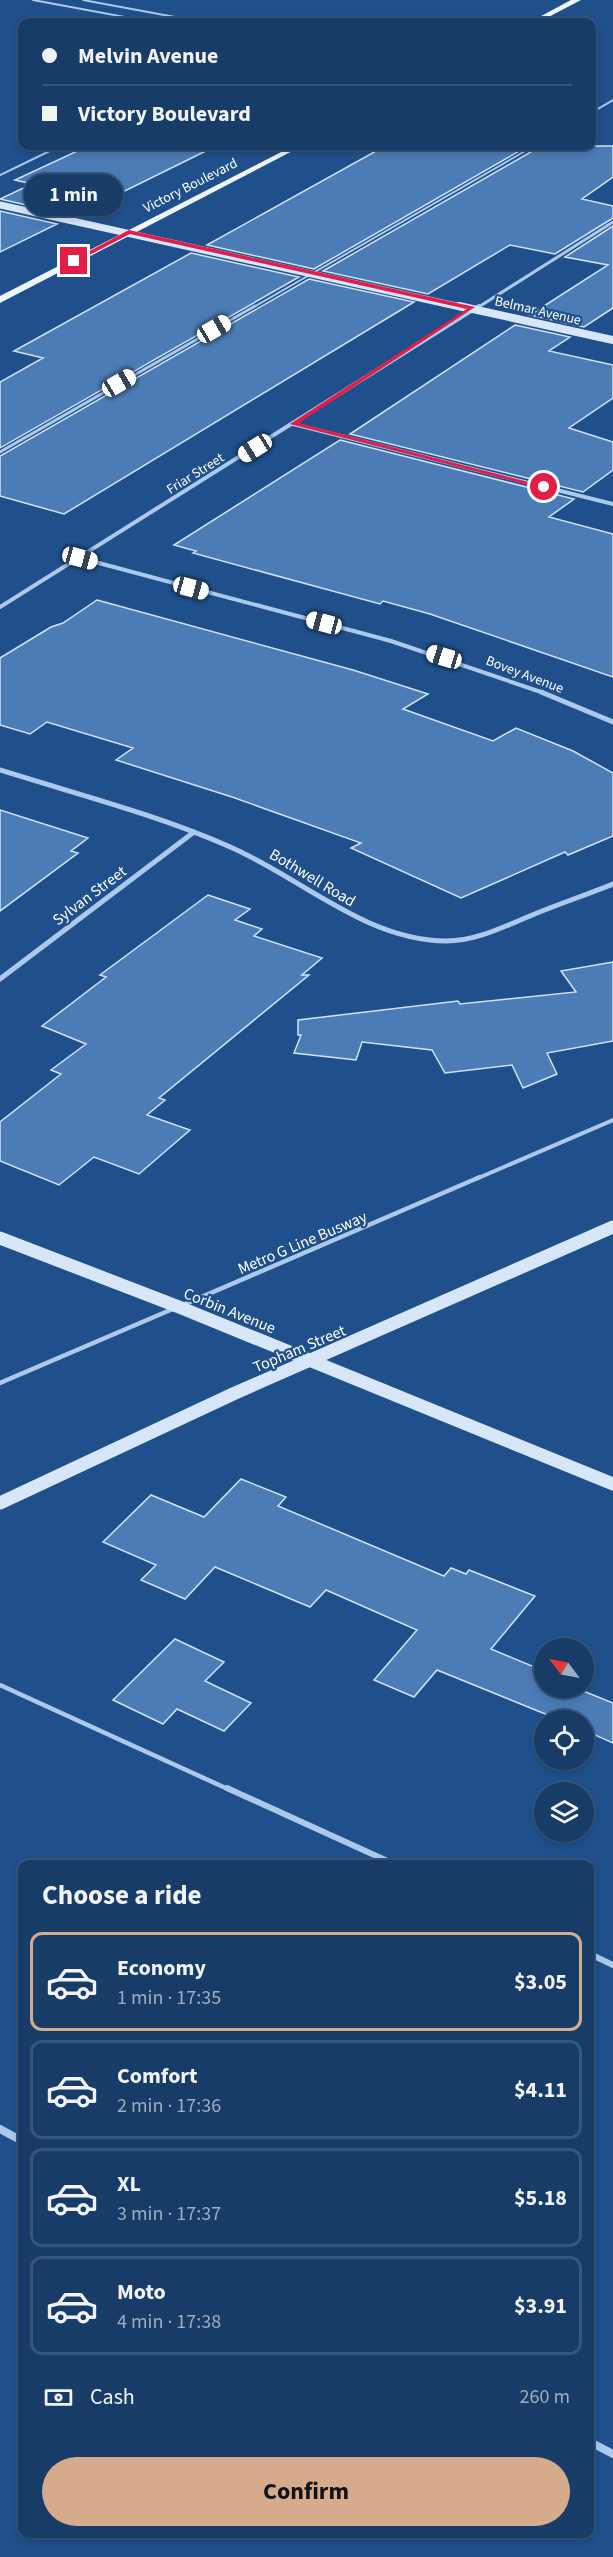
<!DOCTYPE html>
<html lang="en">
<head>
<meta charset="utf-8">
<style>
	:root { --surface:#173c68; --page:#244771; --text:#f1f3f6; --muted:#9eadc0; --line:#36567c; --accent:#d6ab8b }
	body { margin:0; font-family:"Source Sans 3",sans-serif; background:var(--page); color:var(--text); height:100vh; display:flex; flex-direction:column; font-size:22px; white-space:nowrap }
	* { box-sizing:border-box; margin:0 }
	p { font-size:20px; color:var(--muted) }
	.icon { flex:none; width:33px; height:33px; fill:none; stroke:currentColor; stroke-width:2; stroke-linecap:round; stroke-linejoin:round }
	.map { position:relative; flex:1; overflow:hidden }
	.drawer { position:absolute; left:18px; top:1860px; width:576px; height:678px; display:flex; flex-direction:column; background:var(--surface); border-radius:12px; box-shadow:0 3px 9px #0003,0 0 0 2px var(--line) }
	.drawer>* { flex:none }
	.guide { position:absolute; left:18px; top:18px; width:578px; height:132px; border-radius:12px; box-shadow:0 3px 9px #0003,0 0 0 2px var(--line); display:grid; align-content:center; height:132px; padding:0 24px; background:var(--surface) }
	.needle { width:39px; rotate:302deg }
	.controls { position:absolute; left:534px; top:1638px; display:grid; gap:12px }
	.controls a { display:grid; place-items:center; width:60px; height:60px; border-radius:50%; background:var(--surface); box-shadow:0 3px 9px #0003,0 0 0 2px var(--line); font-size:30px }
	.end { position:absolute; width:27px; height:27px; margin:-14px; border:8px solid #e11d48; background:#fff; box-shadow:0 0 0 3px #fff }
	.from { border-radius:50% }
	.bubble { position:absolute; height:42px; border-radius:21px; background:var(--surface); box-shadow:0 3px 9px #0003,0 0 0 2px var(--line); font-size:20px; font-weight:700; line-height:42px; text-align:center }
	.car { position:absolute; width:18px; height:36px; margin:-18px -9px; border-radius:8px; box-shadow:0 0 4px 2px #0007; background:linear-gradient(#fff 24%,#345 0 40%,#fff 0 76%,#345 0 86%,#fff 0) }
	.guide b { display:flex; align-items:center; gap:21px; height:57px; font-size:22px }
	.guide b+b { border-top:2px solid var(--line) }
	.guide i { width:15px; height:15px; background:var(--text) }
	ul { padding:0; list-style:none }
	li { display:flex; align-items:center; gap:18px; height:99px; margin:0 12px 9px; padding:0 12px; border:3px solid var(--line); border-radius:12px }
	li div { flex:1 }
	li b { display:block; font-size:22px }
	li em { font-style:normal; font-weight:700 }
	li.active { border-color:var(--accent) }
	li>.icon { width:54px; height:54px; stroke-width:1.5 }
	h2 { padding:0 24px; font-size:27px; line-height:72px }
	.pay { display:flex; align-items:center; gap:15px; height:66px; padding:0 24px; font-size:22px }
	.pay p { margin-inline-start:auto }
	.button { display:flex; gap:12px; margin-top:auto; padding:12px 24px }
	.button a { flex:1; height:69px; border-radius:36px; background:var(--accent); color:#111; font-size:24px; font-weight:700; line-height:69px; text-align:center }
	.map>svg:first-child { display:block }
	.building { fill:#4c7cb5; stroke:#d1e3f9; stroke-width:1.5 }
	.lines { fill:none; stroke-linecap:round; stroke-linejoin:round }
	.lane-far4 { stroke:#acc9ec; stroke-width:2 }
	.lane-far3 { stroke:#acc9ec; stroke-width:3 }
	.lane-far2 { stroke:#acc9ec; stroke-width:4 }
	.lane-far1 { stroke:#acc9ec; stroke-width:4.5 }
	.lane { stroke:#acc9ec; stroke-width:6 }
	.street-far3 { stroke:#acc9ec; stroke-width:3 }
	.street-far2 { stroke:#acc9ec; stroke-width:4 }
	.street-far1 { stroke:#acc9ec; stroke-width:5 }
	.street { stroke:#acc9ec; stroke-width:8 }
	.secondary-far2 { stroke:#d7e6f9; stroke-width:7 }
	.secondary-far1 { stroke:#d7e6f9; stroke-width:8 }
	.secondary { stroke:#d7e6f9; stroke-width:13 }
	.primary { fill:#f1f6fe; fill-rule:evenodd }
	.route { fill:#e11d48 }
	.labels { text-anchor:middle; stroke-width:4.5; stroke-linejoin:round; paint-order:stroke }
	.far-street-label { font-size:14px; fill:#fff; stroke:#1f508b }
	.street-label { font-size:16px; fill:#fff; stroke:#1f508b }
</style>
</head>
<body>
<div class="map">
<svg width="613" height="2557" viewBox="0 0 613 2557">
	<rect width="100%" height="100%" fill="#1f508b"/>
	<!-- building -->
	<path class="building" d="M88,146h128l-142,70 -74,-17 32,-15 -17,-4z
		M385,146h143l-214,123 -107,-24z
		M537,146h76v31l-31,22 31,7v12l-58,36 -45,-9 -82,49 -105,-23 213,-122z
		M0,211l57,13 -57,28z
		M613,226v82l-29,19 -54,-12 78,-50 -43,-8z
		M191,253l108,24 -299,171v-66l43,-24 -29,-7z
		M309,279l105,23 -350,212 -64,-18v-40z
		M515,325l55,12 -21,14 64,14v33l-44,30 44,14v28l-30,22 -233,-58z
		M340,440l234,59 -25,18 64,17v143l-183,-63 -47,-13 -3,3 -187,-51 3,-2 -22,-6z
		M97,600l256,70 75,24 -25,15 90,32 23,-13 57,23 40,22v63l-45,19 -3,-3 -104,46 -110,-50 10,-5 -129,-46 -116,-37 17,-12 -86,-26 -17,12 -30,-9v-67l51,-31 12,-4z
		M0,810l88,28 -17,13 7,2 -78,58z
		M208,895l42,14 -15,11 27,9 -8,7 68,22 -20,17h7l-150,123 6,2 -18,15 43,15 -51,44 -45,-17 -35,28 -59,-24v-39l61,-48 -10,-4 35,-26 -44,-18 64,-49 -6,-2z
		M613,962v79l-66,12 10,21 -34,14 -11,-23 -67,8 -13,-23 -70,-8 -6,18 -62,-7 7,-18h-3v-15l160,-19 2,3 116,-12 -15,-21z
		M241,1479l45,18 -8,9 166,70 7,-8 15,6 3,-4 66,26 -44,53 53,22v17h32l37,15v40l-29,-13v-10h-24l-123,-50 -23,27 -40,-17 43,-50 -91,-40 -16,17 -95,-40 -30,32 -44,-19 15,-15 -53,-23 48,-47 53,22z
		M175,1639l49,23 -19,19 46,22 -27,28 -47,-22 -14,15 -50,-24z"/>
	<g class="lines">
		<!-- lane-far4 -->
		<path class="lane-far4" d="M33,0l119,22
			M83,0l119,22
			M591,113l22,-13
			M0,175l60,-29
			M252,308l282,-162"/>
		<!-- lane-far3 -->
		<path class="lane-far3" d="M0,452l255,-146"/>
		<!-- lane-far2 -->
		<path class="lane-far2" d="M476,1179l137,-59"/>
		<!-- lane-far1 -->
		<path class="lane-far1" d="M183,1305l297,-128
			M0,1383l175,-75
			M0,1685l230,105"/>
		<!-- lane -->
		<path class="lane" d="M227,1788l167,76
			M590,1954l23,11"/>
		<!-- street-far3 -->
		<path class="street-far3" d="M477,308l136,-86"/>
		<!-- street-far2 -->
		<path class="street-far2" d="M293,424l320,80
			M80,558l311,83 153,52
			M0,607l479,-301"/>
		<!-- street-far1 -->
		<path class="street-far1" d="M541,692l72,30
			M0,770c76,24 155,44 228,76 73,31 136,94 218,95 32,0 61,-16 91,-28 25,-10 51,-19 76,-29
			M0,979l194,-147"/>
		<!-- street -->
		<path class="street" d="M0,2129l22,12
			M590,2442l23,12"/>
		<!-- secondary-far2 -->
		<path class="secondary-far2" d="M0,205l465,103"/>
		<!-- secondary-far1 -->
		<path class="secondary-far1" d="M459,306l154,34"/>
		<!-- secondary -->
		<path class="secondary" d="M0,1238l179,69 434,177
			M0,1503l233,-109 380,-167"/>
		<!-- primary -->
		<path class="primary" d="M571,0h10l-42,22h-9z
			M293,146h9l-302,157v-7z"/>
	</g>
	<!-- route -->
	<path class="route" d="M129,230l346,77 -176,116 249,64 -4,2 -254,-65 177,-115 -337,-75 -54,28 -5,-1z"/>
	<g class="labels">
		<!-- far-street labels -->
		<g class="far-street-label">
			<text transform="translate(190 185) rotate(-27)" y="5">Victory Boulevard</text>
			<text transform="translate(538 310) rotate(13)" y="5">Belmar Avenue</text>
			<text transform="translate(195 473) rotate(-32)" y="5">Friar Street</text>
			<text transform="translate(525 674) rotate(21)" y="5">Bovey Avenue</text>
		</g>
		<!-- street labels -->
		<g class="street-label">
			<text transform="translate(313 877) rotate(31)" y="6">Bothwell Road</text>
			<text transform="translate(89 895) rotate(-37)" y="6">Sylvan Street</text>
			<text transform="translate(302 1242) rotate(-23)" y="6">Metro G Line Busway</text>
			<text transform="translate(230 1310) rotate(22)" y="6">Corbin Avenue</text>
			<text transform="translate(299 1348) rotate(-23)" y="6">Topham Street</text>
		</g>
	</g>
</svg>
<div class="controls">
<a><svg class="needle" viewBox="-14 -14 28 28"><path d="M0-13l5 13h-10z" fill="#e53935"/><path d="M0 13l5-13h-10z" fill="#9eadc0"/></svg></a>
<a><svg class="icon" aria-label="locate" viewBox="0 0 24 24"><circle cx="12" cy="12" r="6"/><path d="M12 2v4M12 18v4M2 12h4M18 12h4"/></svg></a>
<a><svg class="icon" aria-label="layers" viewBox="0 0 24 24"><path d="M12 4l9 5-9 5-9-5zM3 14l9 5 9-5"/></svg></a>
</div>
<i class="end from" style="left:544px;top:487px"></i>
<i class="end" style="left:74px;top:261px"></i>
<div class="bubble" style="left:24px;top:174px;width:99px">1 min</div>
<i class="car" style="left:214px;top:329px;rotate:60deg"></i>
<i class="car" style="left:119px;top:383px;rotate:60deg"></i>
<i class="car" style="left:255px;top:448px;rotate:238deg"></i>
<i class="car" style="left:80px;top:558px;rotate:105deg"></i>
<i class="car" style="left:191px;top:588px;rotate:105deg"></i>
<i class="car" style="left:324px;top:623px;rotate:285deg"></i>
<i class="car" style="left:444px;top:657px;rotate:287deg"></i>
<div class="guide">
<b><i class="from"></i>Melvin Avenue</b>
<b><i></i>Victory Boulevard</b>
</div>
<section class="drawer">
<h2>Choose a ride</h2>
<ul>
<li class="active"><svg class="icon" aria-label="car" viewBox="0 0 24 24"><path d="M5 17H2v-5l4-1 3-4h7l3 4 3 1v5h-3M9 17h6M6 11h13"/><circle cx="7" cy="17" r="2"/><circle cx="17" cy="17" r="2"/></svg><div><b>Economy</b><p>1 min · 17:35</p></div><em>$3.05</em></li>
<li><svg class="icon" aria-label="car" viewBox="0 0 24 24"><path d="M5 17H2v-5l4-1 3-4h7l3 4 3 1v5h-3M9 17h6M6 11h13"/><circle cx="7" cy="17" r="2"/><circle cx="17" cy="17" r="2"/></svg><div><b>Comfort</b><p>2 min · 17:36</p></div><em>$4.11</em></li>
<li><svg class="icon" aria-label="car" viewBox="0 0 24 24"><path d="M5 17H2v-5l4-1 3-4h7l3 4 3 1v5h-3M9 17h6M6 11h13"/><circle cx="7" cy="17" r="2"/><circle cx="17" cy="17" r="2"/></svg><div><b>XL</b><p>3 min · 17:37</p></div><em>$5.18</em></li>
<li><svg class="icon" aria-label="car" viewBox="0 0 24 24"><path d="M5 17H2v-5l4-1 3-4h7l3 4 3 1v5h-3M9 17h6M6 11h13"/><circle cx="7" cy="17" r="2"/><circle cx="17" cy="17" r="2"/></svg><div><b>Moto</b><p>4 min · 17:38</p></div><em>$3.91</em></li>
</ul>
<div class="pay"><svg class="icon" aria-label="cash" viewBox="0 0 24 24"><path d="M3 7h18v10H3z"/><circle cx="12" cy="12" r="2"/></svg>Cash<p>260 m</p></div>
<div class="button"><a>Confirm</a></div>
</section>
</div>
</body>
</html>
